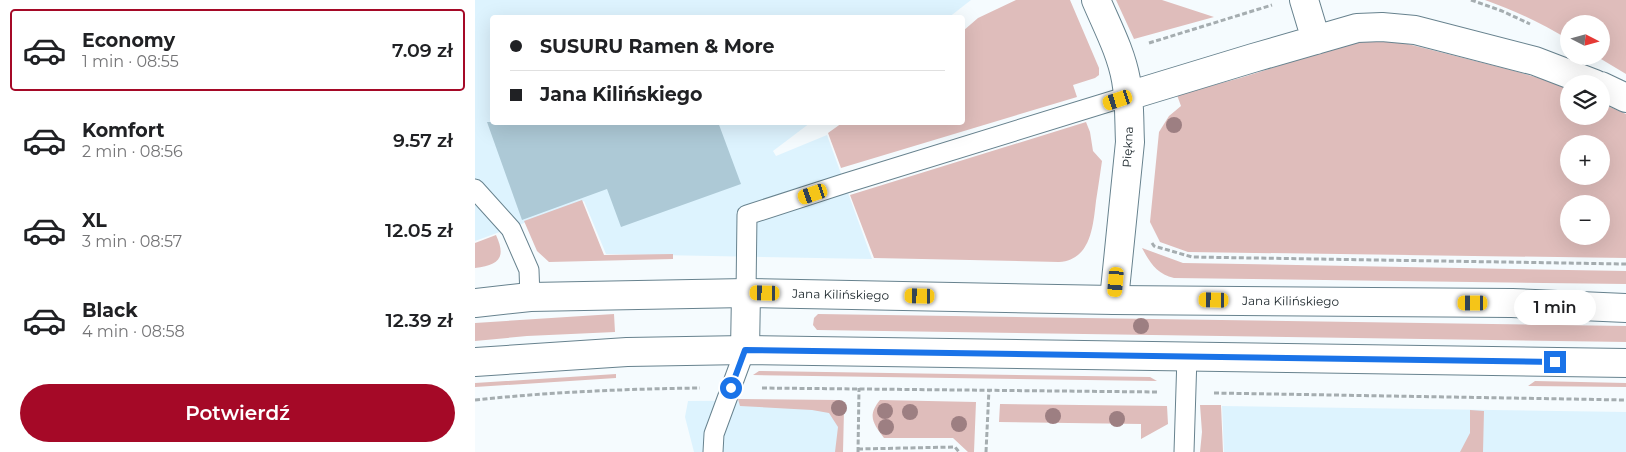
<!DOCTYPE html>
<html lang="pl">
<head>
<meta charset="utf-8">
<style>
	:root { --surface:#fff; --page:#f2f2f2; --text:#202124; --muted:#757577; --line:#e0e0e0; --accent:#a50927 }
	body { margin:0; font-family:Montserrat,sans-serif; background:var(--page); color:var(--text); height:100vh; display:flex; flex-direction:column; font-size:19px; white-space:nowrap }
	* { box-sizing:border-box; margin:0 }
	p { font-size:16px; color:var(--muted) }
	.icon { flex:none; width:28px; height:28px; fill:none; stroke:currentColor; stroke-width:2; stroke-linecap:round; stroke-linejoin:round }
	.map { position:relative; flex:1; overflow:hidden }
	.drawer { display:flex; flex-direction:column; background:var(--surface); width:475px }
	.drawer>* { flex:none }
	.banner { position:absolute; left:15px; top:15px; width:475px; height:110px; border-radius:5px; box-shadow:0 5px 20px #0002; display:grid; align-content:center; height:110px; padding:0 20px; background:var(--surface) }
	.needle { width:32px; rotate:96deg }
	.controls { position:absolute; left:1085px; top:15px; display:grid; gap:10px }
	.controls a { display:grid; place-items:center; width:50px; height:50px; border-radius:50%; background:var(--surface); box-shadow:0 5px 20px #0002; font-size:25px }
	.end { position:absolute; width:22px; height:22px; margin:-11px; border:6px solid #1a73e8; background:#fff; box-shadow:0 0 0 2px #fff }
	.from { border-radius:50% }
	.bubble { position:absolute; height:35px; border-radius:18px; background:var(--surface); box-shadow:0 5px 20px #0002; font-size:16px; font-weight:600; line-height:35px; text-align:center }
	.car { position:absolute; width:15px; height:30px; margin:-15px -8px; border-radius:6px; box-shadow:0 0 4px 1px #0007; background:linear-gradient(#f5c518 24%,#345 0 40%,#f5c518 0 76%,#345 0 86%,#f5c518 0) }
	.banner b { display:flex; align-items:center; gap:18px; height:48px; font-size:19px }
	.banner b+b { border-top:1px solid var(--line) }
	.banner i { width:12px; height:12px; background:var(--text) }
	ul { padding:9px 0 0; list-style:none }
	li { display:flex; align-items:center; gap:15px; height:82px; margin:0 10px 8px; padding:0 10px; border:2px solid transparent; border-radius:5px }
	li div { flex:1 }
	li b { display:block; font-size:19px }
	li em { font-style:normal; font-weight:600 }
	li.selected { border-color:var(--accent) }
	li>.icon { width:45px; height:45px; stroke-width:1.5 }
	.button { display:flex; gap:10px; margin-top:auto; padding:10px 20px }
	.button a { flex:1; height:58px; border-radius:30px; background:var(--accent); color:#fff; font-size:20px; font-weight:600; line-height:58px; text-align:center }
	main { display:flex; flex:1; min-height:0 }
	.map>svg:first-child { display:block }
	.built { fill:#ddf3fe }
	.green { fill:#dfbdbb; fill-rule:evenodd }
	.building { fill:#adc9d6 }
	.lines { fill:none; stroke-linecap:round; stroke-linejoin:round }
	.lane-casing { stroke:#67828e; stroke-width:21 }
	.street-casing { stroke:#67828e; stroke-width:30 }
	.secondary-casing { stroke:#67828e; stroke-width:30 }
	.path { stroke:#a5adb0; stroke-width:3; stroke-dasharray:5 2.5; stroke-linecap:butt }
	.lane { stroke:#fff; stroke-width:19 }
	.street { stroke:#fff; stroke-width:28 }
	.secondary { stroke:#fff; stroke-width:28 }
	.tree { fill:#9d7f82 }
	.route { stroke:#1a73e8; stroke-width:6 }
	.labels { text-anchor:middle; stroke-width:4.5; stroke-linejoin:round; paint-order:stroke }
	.street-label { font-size:12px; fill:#182328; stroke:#fff }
</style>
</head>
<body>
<main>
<section class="drawer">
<ul>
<li class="selected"><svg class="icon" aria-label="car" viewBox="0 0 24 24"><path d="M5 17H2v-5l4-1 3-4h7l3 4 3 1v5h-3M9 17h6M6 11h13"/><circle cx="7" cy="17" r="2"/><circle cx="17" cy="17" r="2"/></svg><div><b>Economy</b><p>1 min · 08:55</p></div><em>7.09 zł</em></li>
<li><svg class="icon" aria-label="car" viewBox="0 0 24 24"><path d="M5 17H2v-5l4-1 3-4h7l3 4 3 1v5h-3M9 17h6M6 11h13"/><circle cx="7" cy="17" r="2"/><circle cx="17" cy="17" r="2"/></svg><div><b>Komfort</b><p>2 min · 08:56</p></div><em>9.57 zł</em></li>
<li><svg class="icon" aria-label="car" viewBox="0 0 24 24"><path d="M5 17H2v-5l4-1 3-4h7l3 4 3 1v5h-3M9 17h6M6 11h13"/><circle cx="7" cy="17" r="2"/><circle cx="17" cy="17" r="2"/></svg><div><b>XL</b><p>3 min · 08:57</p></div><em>12.05 zł</em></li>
<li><svg class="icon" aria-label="car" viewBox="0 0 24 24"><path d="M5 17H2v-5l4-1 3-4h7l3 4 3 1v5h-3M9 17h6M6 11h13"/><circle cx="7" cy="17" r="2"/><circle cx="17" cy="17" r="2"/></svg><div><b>Black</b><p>4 min · 08:58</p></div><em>12.39 zł</em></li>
</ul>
<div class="button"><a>Potwierdź</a></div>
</section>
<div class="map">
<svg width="1151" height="452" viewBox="0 0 1151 452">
	<rect width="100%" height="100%" fill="#f5fbfe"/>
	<!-- built -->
	<path class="built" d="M0,0h496l-23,18h-455v104l317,1 -37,28 3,5 51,-21 45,124 -266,-5 -22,-53 -109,40z
		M363,400l1,52h-145l-9,-35 3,-16z
		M747,406l404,6v40h-402z"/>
	<!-- green -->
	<path class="green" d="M541,0h54l29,68v7l-4,3 -22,7 4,12 -236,71 -13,-35 14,-10 121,-1v-91l15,-13z
		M641,0h46l52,17 -80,22z
		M1010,0h141v74l-30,-18h5v-32h-32v16c-27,-17 -54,-29 -84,-40z
		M892,38l21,1 123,31 52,15 6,3v28h32v-13l25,11v144l-438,-6 -28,-10 -10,-20 9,-90 10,-16 12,-10 -4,-11 63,-17zM1094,144h32v32h-32zM1094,204h32v32h-32z
		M611,122l4,10 3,19 9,10c-2,14 -4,27 -6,40 -3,25 -5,59 -37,61l-185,-4 -24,-63z
		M107,200l22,55 69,-1v5l-124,3 -12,-11 -13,-30z
		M21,235c11,24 2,30 -21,33v-25z
		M667,248l41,15 443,8v13l-452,-6c-17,-4 -24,-15 -32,-30z
		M139,314l1,18 -88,4 -52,5v-18z
		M343,314l808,12v16l-809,-12 -4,-5 1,-7z
		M284,371l391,6 7,4 -404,-6z
		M141,374v4l-141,9v-4z
		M1060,381l91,2v4l-98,-1z
		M263,399l100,1 6,10 -1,42h-8l3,-25 -9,-14 -17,-3 -72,-4z
		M405,400l96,2 -2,50h-6l-15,-14h-69c-11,-15 -17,-22 -4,-38z
		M525,404l167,2 1,18 -27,15v-15l-142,-2z
		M725,405h21l2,47h-23l2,-20z
		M995,410l14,1 -1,41h-23l10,-19z"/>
	<!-- building -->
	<path class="building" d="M12,122h231l23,62 -120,43 -14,-38 -85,31z"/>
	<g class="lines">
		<!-- lane casing -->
		<g class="lane-casing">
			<path id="lane" d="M0,189l36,40 18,41 1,27
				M271,293l1,-78 99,-32 282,-87
				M238,452l1,-18 31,-84
				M709,452l3,-96"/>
		</g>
		<!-- street casing -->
		<g class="street-casing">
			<path id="street" d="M621,0c11,26 25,52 30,80 4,21 3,42 4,62l-16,158
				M829,0l12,40
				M1126,86l25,12
				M653,96l125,-38 104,-30 25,-1 33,3 120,31 60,23"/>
		</g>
		<!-- secondary casing -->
		<g class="secondary-casing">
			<g id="secondary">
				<path id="s1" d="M0,303l55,-6 216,-4 368,7 398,3 114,5"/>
				<path d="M270,350l1,-57"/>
				<path d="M0,362l152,-10 118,-2 881,13"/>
			</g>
		</g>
		<!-- path -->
		<path class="path" d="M996,0l31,11 28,13
			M674,43l123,-38
			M677,243l2,3 38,11 434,7
			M287,388l396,4
			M739,393l412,7
			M0,400c75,-8 150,-11 225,-12
			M383,449l97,-2 4,5
			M383,452l1,-64
			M511,452l3,-63"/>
		<!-- lane -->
		<use href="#lane" class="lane"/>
		<!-- street -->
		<use href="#street" class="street"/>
		<!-- secondary -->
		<use href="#secondary" class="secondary"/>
	</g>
	<!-- trees -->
	<g class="tree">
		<circle cx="699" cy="125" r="8"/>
		<circle cx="666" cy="326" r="8"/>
		<circle cx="364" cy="408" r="8"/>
		<circle cx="410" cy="411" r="8"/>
		<circle cx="435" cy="412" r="8"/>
		<circle cx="578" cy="416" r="8"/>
		<circle cx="642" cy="419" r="8"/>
		<circle cx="484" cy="424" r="8"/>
		<circle cx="411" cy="427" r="8"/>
	</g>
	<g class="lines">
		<!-- route -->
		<path class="route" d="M256,388l14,-38 810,12"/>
	</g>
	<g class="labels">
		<!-- street labels -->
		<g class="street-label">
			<text transform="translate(653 147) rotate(-87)" y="4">Piękna</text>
			<text dy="4" stroke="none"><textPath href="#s1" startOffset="366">Jana Kilińskiego</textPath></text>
			<text dy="4" stroke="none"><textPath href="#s1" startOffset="816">Jana Kilińskiego</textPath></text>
		</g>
	</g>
</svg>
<div class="controls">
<a><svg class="needle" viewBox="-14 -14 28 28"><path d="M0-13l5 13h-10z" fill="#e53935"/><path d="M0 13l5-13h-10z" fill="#757577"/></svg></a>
<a><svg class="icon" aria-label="layers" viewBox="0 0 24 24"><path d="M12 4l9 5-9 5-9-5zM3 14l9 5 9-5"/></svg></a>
<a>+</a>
<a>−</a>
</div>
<i class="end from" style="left:256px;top:388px"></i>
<i class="end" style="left:1080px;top:362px"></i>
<div class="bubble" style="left:1039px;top:290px;width:82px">1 min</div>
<i class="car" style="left:643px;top:100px;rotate:252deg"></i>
<i class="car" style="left:338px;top:194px;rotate:251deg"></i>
<i class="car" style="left:641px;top:282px;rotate:185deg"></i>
<i class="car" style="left:290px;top:293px;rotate:271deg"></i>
<i class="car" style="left:445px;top:296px;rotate:271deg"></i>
<i class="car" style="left:739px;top:300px;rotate:271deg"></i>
<i class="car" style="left:998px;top:303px;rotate:270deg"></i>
<div class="banner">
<b><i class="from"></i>SUSURU Ramen &amp; More</b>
<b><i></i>Jana Kilińskiego</b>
</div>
</div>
</main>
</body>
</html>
